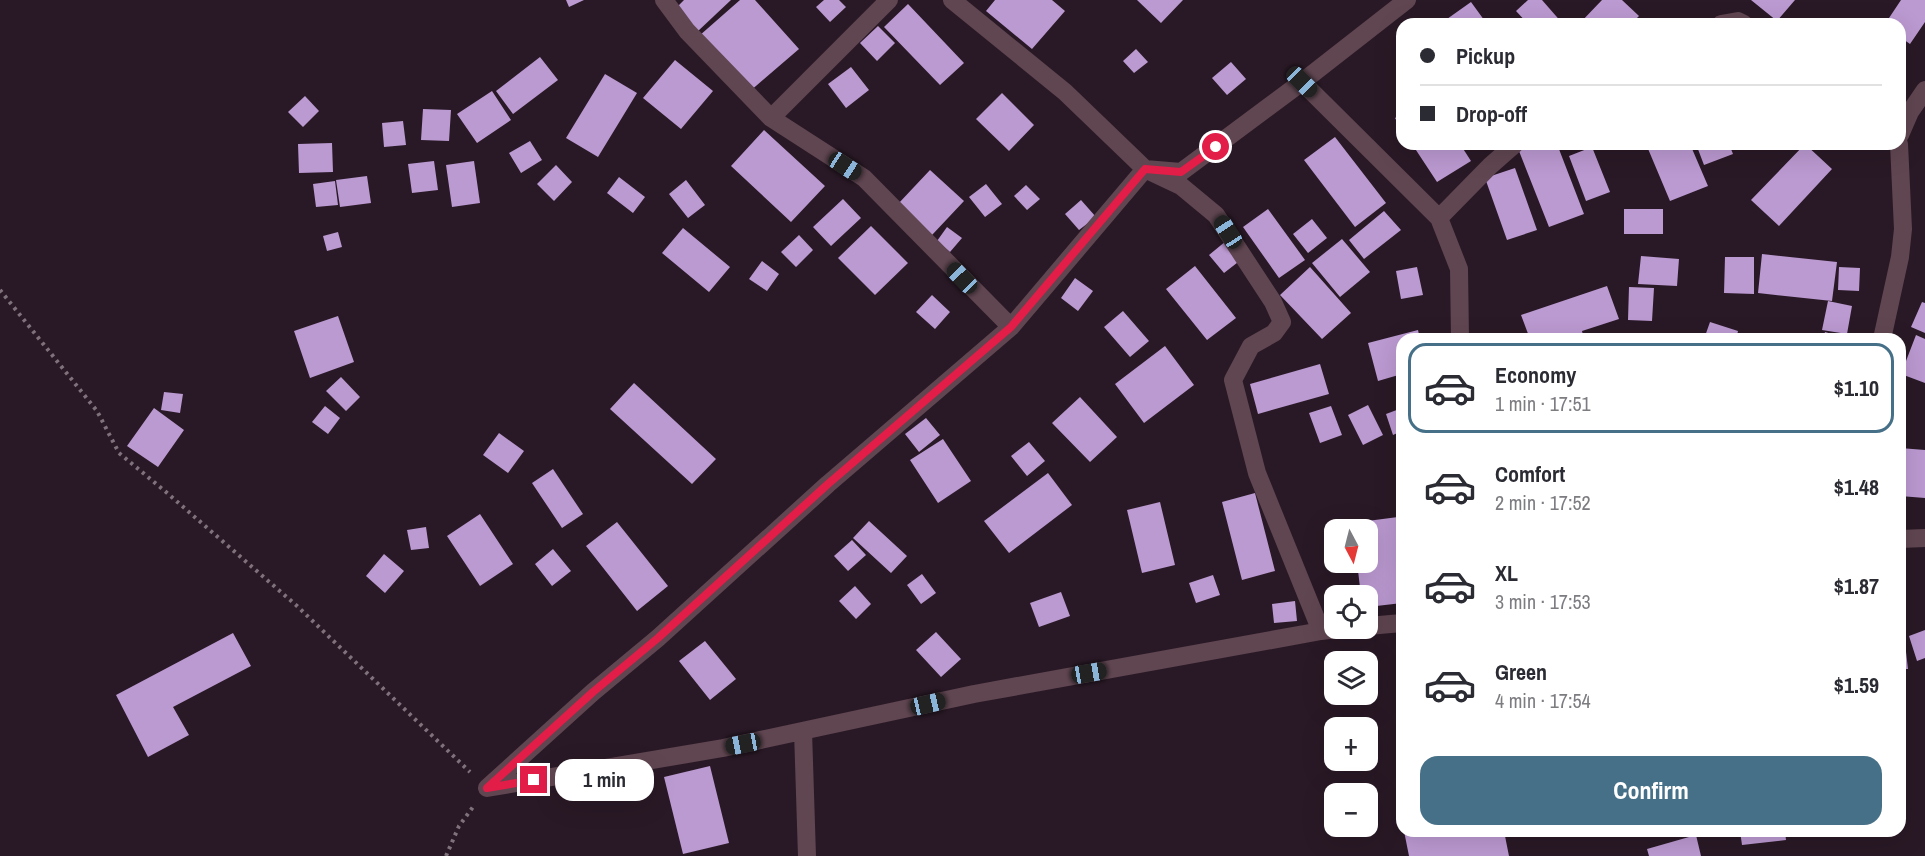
<!DOCTYPE html>
<html lang="en">
<head>
<meta charset="utf-8">
<style>
	:root { --surface:#fff; --page:#f2f2f3; --text:#2b2b33; --muted:#7c7c81; --line:#e1e1e2; --accent:#467088 }
	body { margin:0; font-family:"Archivo Narrow",sans-serif; background:var(--page); color:var(--text); height:100vh; display:flex; flex-direction:column; font-size:22px; white-space:nowrap }
	* { box-sizing:border-box; margin:0 }
	p { font-size:20px; color:var(--muted) }
	.icon { flex:none; width:33px; height:33px; fill:none; stroke:currentColor; stroke-width:2; stroke-linecap:round; stroke-linejoin:round }
	.map { position:relative; flex:1; overflow:hidden }
	.panel { position:absolute; left:1396px; top:333px; width:510px; height:504px; display:flex; flex-direction:column; background:var(--surface); border-radius:18px; box-shadow:0 6px 24px #0002 }
	.panel>* { flex:none }
	.hud { position:absolute; left:1396px; top:18px; width:510px; height:132px; border-radius:18px; box-shadow:0 6px 24px #0002; display:grid; align-content:center; height:132px; padding:0 24px; background:var(--surface) }
	.needle { width:39px; rotate:173deg }
	.tools { position:absolute; left:1324px; top:519px; display:grid; gap:12px }
	.tools a { display:grid; place-items:center; width:54px; height:54px; border-radius:12px; background:var(--surface); box-shadow:0 6px 24px #0002; font-size:30px }
	.end { position:absolute; width:27px; height:27px; margin:-14px; border:8px solid #e11d48; background:#fff; box-shadow:0 0 0 3px #fff }
	.from { border-radius:50% }
	.bubble { position:absolute; height:42px; border-radius:18px; background:var(--surface); box-shadow:0 6px 24px #0002; font-size:20px; font-weight:700; line-height:42px; text-align:center }
	.car { position:absolute; width:18px; height:36px; margin:-18px -9px; border-radius:8px; box-shadow:0 0 4px 2px #0007; background:linear-gradient(#222 24%,#8ab4d8 0 40%,#222 0 76%,#8ab4d8 0 86%,#222 0) }
	.hud b { display:flex; align-items:center; gap:21px; height:57px; font-size:22px }
	.hud b+b { border-top:2px solid var(--line) }
	.hud i { width:15px; height:15px; background:var(--text) }
	ul { padding:10px 0 0; list-style:none }
	li { display:flex; align-items:center; gap:18px; height:90px; margin:0 12px 9px; padding:0 12px; border:3px solid transparent; border-radius:18px }
	li div { flex:1 }
	li b { display:block; font-size:22px }
	li em { font-style:normal; font-weight:700 }
	li.selected { border-color:var(--accent) }
	li>.icon { width:54px; height:54px; stroke-width:1.5 }
	.primary-button { display:flex; gap:12px; margin-top:auto; padding:12px 24px }
	.primary-button a { flex:1; height:69px; border-radius:18px; background:var(--accent); color:#fff; font-size:24px; font-weight:700; line-height:69px; text-align:center }
	.map>svg:first-child { display:block }
	.building { fill:#bb99d1 }
	.lines { fill:none; stroke-linecap:round; stroke-linejoin:round }
	.path { stroke:#80727d; stroke-width:4; stroke-dasharray:3 4.5; stroke-linecap:butt }
	.street { stroke:#604651; stroke-width:18 }
	.route { stroke:#e11d48; stroke-width:8 }
</style>
</head>
<body>
<div class="map">
<svg width="1925" height="856" viewBox="0 0 1925 856">
	<rect width="100%" height="100%" fill="#291926"/>
	<!-- building -->
	<path class="building" d="M566,0h18l-15,7z
		M684,0h47l-34,32 -22,-23z
		M740,0h15l44,49 -50,43 -50,-56z
		M824,0h15l7,7 -16,15 -14,-15z
		M995,0h57l13,11 -33,38 -46,-38z
		M1137,0h46l-22,23z
		M1528,0h14l21,24h-35l-12,-13z
		M1602,0h20l17,16 -8,8h-52z
		M1751,0h44l-18,21z
		M1901,0h24v22l-15,22 -10,-7v-13h-15z
		M1471,2l16,22h-37l-3,-5z
		M908,4l56,59 -24,22 -56,-58z
		M878,26l17,17 -18,18 -17,-18z
		M1136,49l12,13 -14,11 -11,-12z
		M540,57l18,23 -45,34 -17,-23z
		M675,60l38,31 -32,38 -38,-31z
		M1231,62l15,17 -19,16 -15,-17z
		M851,67l18,23 -23,18 -18,-24z
		M605,74l32,19 -39,64 -32,-19z
		M492,91l19,29 -34,23 -20,-29z
		M1002,93l32,32 -25,26 -33,-32z
		M305,96l14,15 -16,16 -15,-15z
		M423,109l28,1 -2,31 -28,-1z
		M1402,113v17l-7,-12z
		M403,121l3,24 -22,2 -2,-24z
		M764,130l61,56 -34,36 -60,-56z
		M1335,137l51,66 -31,24 -51,-67z
		M530,141l12,19 -21,13 -12,-20z
		M332,143l1,29 -34,1 -1,-29z
		M1412,144h48l11,17 -34,21z
		M1521,144h36l27,70 -35,13 -32,-81z
		M1646,144h44l18,42 -38,15z
		M1696,144h33l4,10 -29,11z
		M1805,144l27,25 -53,57 -28,-26z
		M1592,147l18,45 -24,9 -17,-45z
		M434,161l4,29 -26,3 -4,-29z
		M474,161l6,42 -28,4 -6,-42z
		M556,165l16,17 -18,19 -17,-17z
		M1515,168l22,62 -30,10 -22,-62z
		M930,170l34,31 -32,34 -34,-31z
		M367,176l4,27 -31,4 -4,-27z
		M619,177l26,20 -12,16 -26,-20z
		M686,180l19,25 -17,13 -19,-24z
		M335,181l3,24 -22,2 -3,-23z
		M986,184l16,20 -17,13 -16,-20z
		M1026,185l14,14 -13,11 -13,-14z
		M843,199l18,19 -30,28 -18,-19z
		M1081,200l15,17 -17,13 -14,-16z
		M1268,209l37,51 -26,18 -36,-51z
		M1624,209h39v25h-39z
		M1384,211l17,19 -37,29 -15,-19z
		M1312,219l15,19 -19,15 -15,-19z
		M871,226l37,37 -33,32 -37,-37z
		M947,227l15,11 -12,14 -13,-11z
		M683,228l47,39 -21,25 -47,-39z
		M338,232l4,15 -15,4 -4,-15z
		M799,235l14,15 -17,17 -15,-15z
		M1342,239l28,33 -30,25 -28,-34z
		M1226,241l16,18 -18,14 -15,-18z
		M1762,254l75,8 -5,39 -74,-8z
		M1641,256l38,3 -2,27 -39,-2z
		M1725,257h29v37l-30,-1z
		M762,261l17,13 -12,17 -18,-12z
		M1195,266l41,52 -29,22 -41,-51z
		M1310,267l41,46 -29,26 -42,-44z
		M1417,267l6,28 -22,4 -5,-28z
		M1839,267l21,1 -1,23 -21,-1z
		M1075,278l18,13 -15,20 -17,-13z
		M1607,286l12,33 -37,12 2,8h-54l-9,-24z
		M1629,287l25,1 -2,33 -24,-1z
		M932,295l18,17 -15,17 -19,-17z
		M1828,301l24,5 -5,28 -25,-4z
		M1922,302l3,1v30l-14,-6z
		M1123,311l26,30 -19,16 -26,-30z
		M338,316l16,46 -44,16 -16,-47z
		M1710,322l28,9 -2,8h-32z
		M1418,330l2,9h-18v35l-24,7 -10,-38z
		M1825,332l21,6v1h-23z
		M1916,335l9,4v44l-24,-9z
		M1165,346l29,39 -50,38 -29,-39z
		M1320,364l9,30 -71,20 -8,-30z
		M341,377l19,20 -14,14 -20,-20z
		M634,383l82,76 -24,25 -82,-75z
		M164,392l19,2 -3,19 -19,-3z
		M1080,397l37,40 -27,25 -38,-39z
		M1368,405l15,30 -20,10 -15,-30z
		M325,406l15,12 -12,16 -16,-12z
		M1331,406l11,29 -22,8 -11,-30z
		M154,408l30,22 -26,37 -31,-21z
		M1402,408v23l-9,4 -7,-21z
		M926,418l14,17 -21,17 -14,-18z
		M499,433l25,18 -16,22 -25,-18z
		M943,439l28,42 -33,22 -28,-43z
		M1029,442l16,19 -18,15 -16,-20z
		M1900,448l25,2v48l-25,-2z
		M553,469l30,45 -21,14 -30,-45z
		M1048,473l24,32 -63,48 -25,-32z
		M1255,493l20,78 -33,9 -20,-78z
		M1160,502l15,63 -33,8 -15,-63z
		M480,514l33,50 -33,22 -33,-50z
		M1398,517l4,35v51l-34,4v-11h-7l-4,-34h11v-32h-15l-1,-7z
		M869,521l38,35 -16,17 -38,-35z
		M617,522l51,64 -31,25 -51,-65z
		M426,527l3,21 -18,2 -4,-20z
		M852,540l14,15 -18,16 -14,-15z
		M553,549l18,22 -19,15 -17,-22z
		M384,554l20,17 -19,22 -19,-17z
		M922,574l14,19 -15,11 -14,-19z
		M1213,575l7,20 -24,8 -7,-20z
		M855,586l16,18 -15,15 -17,-18z
		M1061,592l9,24 -31,11 -9,-24z
		M1295,601l2,20 -23,2 -2,-19z
		M1925,630v28l-8,3 -8,-25z
		M936,632l25,27 -20,18 -25,-27z
		M233,633l18,33 -78,41 16,28 -41,22 -32,-62z
		M705,641l31,38 -26,21 -31,-39z
		M1900,643h5l3,26h-8z
		M710,766l19,77 -46,11 -19,-77z
		M1404,831h100l5,25h-100z
		M1740,831h45l1,9 -44,5z
		M1696,835l5,21h-52l-2,-7z"/>
	<g class="lines">
		<!-- path -->
		<path class="path" d="M0,290l97,121 22,42 47,39 131,114 173,166
			M446,856l13,-30 14,-19"/>
		<!-- street -->
		<path class="street" d="M664,0l23,31 84,87 93,60 147,149
			M952,0l113,92 80,77 36,17 35,29 57,87 9,20 -8,11 -23,13 -18,34 24,93 64,158
			M1721,24l17,-3 6,3
			M1302,82l137,136 20,51 1,70
			M771,118l118,-118
			M1900,135l10,-23 15,-22
			M1439,218l51,-52 25,-22
			M1882,339l18,-82 3,-28 -4,-85
			M1900,539l25,-1
			M1368,626l34,-3
			M803,731l4,125
			M487,788l106,-96 65,-54 170,-154 183,-157 134,-158 36,3 121,-90 105,-82
			M487,788l236,-40 251,-54 347,-63 24,-3"/>
	</g>
	<g class="lines">
		<!-- route -->
		<path class="route" d="M534,780l-47,8 106,-96 65,-54 170,-154 183,-157 134,-158 36,3 35,-25"/>
	</g>
</svg>
<div class="tools">
<a><svg class="needle" viewBox="-14 -14 28 28"><path d="M0-13l5 13h-10z" fill="#e53935"/><path d="M0 13l5-13h-10z" fill="#7c7c81"/></svg></a>
<a><svg class="icon" aria-label="locate" viewBox="0 0 24 24"><circle cx="12" cy="12" r="6"/><path d="M12 2v4M12 18v4M2 12h4M18 12h4"/></svg></a>
<a><svg class="icon" aria-label="layers" viewBox="0 0 24 24"><path d="M12 4l9 5-9 5-9-5zM3 14l9 5 9-5"/></svg></a>
<a>+</a>
<a>−</a>
</div>
<i class="end from" style="left:1216px;top:147px"></i>
<i class="end" style="left:534px;top:780px"></i>
<div class="bubble" style="left:555px;top:759px;width:99px">1 min</div>
<i class="car" style="left:1302px;top:82px;rotate:135deg"></i>
<i class="car" style="left:845px;top:166px;rotate:123deg"></i>
<i class="car" style="left:1228px;top:232px;rotate:327deg"></i>
<i class="car" style="left:962px;top:278px;rotate:316deg"></i>
<i class="car" style="left:1089px;top:673px;rotate:80deg"></i>
<i class="car" style="left:928px;top:704px;rotate:77deg"></i>
<i class="car" style="left:743px;top:744px;rotate:259deg"></i>
<div class="hud">
<b><i class="from"></i>Pickup</b>
<b><i></i>Drop-off</b>
</div>
<section class="panel">
<ul>
<li class="selected"><svg class="icon" aria-label="car" viewBox="0 0 24 24"><path d="M5 17H2v-5l4-1 3-4h7l3 4 3 1v5h-3M9 17h6M6 11h13"/><circle cx="7" cy="17" r="2"/><circle cx="17" cy="17" r="2"/></svg><div><b>Economy</b><p>1 min · 17:51</p></div><em>$1.10</em></li>
<li><svg class="icon" aria-label="car" viewBox="0 0 24 24"><path d="M5 17H2v-5l4-1 3-4h7l3 4 3 1v5h-3M9 17h6M6 11h13"/><circle cx="7" cy="17" r="2"/><circle cx="17" cy="17" r="2"/></svg><div><b>Comfort</b><p>2 min · 17:52</p></div><em>$1.48</em></li>
<li><svg class="icon" aria-label="car" viewBox="0 0 24 24"><path d="M5 17H2v-5l4-1 3-4h7l3 4 3 1v5h-3M9 17h6M6 11h13"/><circle cx="7" cy="17" r="2"/><circle cx="17" cy="17" r="2"/></svg><div><b>XL</b><p>3 min · 17:53</p></div><em>$1.87</em></li>
<li><svg class="icon" aria-label="car" viewBox="0 0 24 24"><path d="M5 17H2v-5l4-1 3-4h7l3 4 3 1v5h-3M9 17h6M6 11h13"/><circle cx="7" cy="17" r="2"/><circle cx="17" cy="17" r="2"/></svg><div><b>Green</b><p>4 min · 17:54</p></div><em>$1.59</em></li>
</ul>
<div class="primary-button"><a>Confirm</a></div>
</section>
</div>
</body>
</html>
